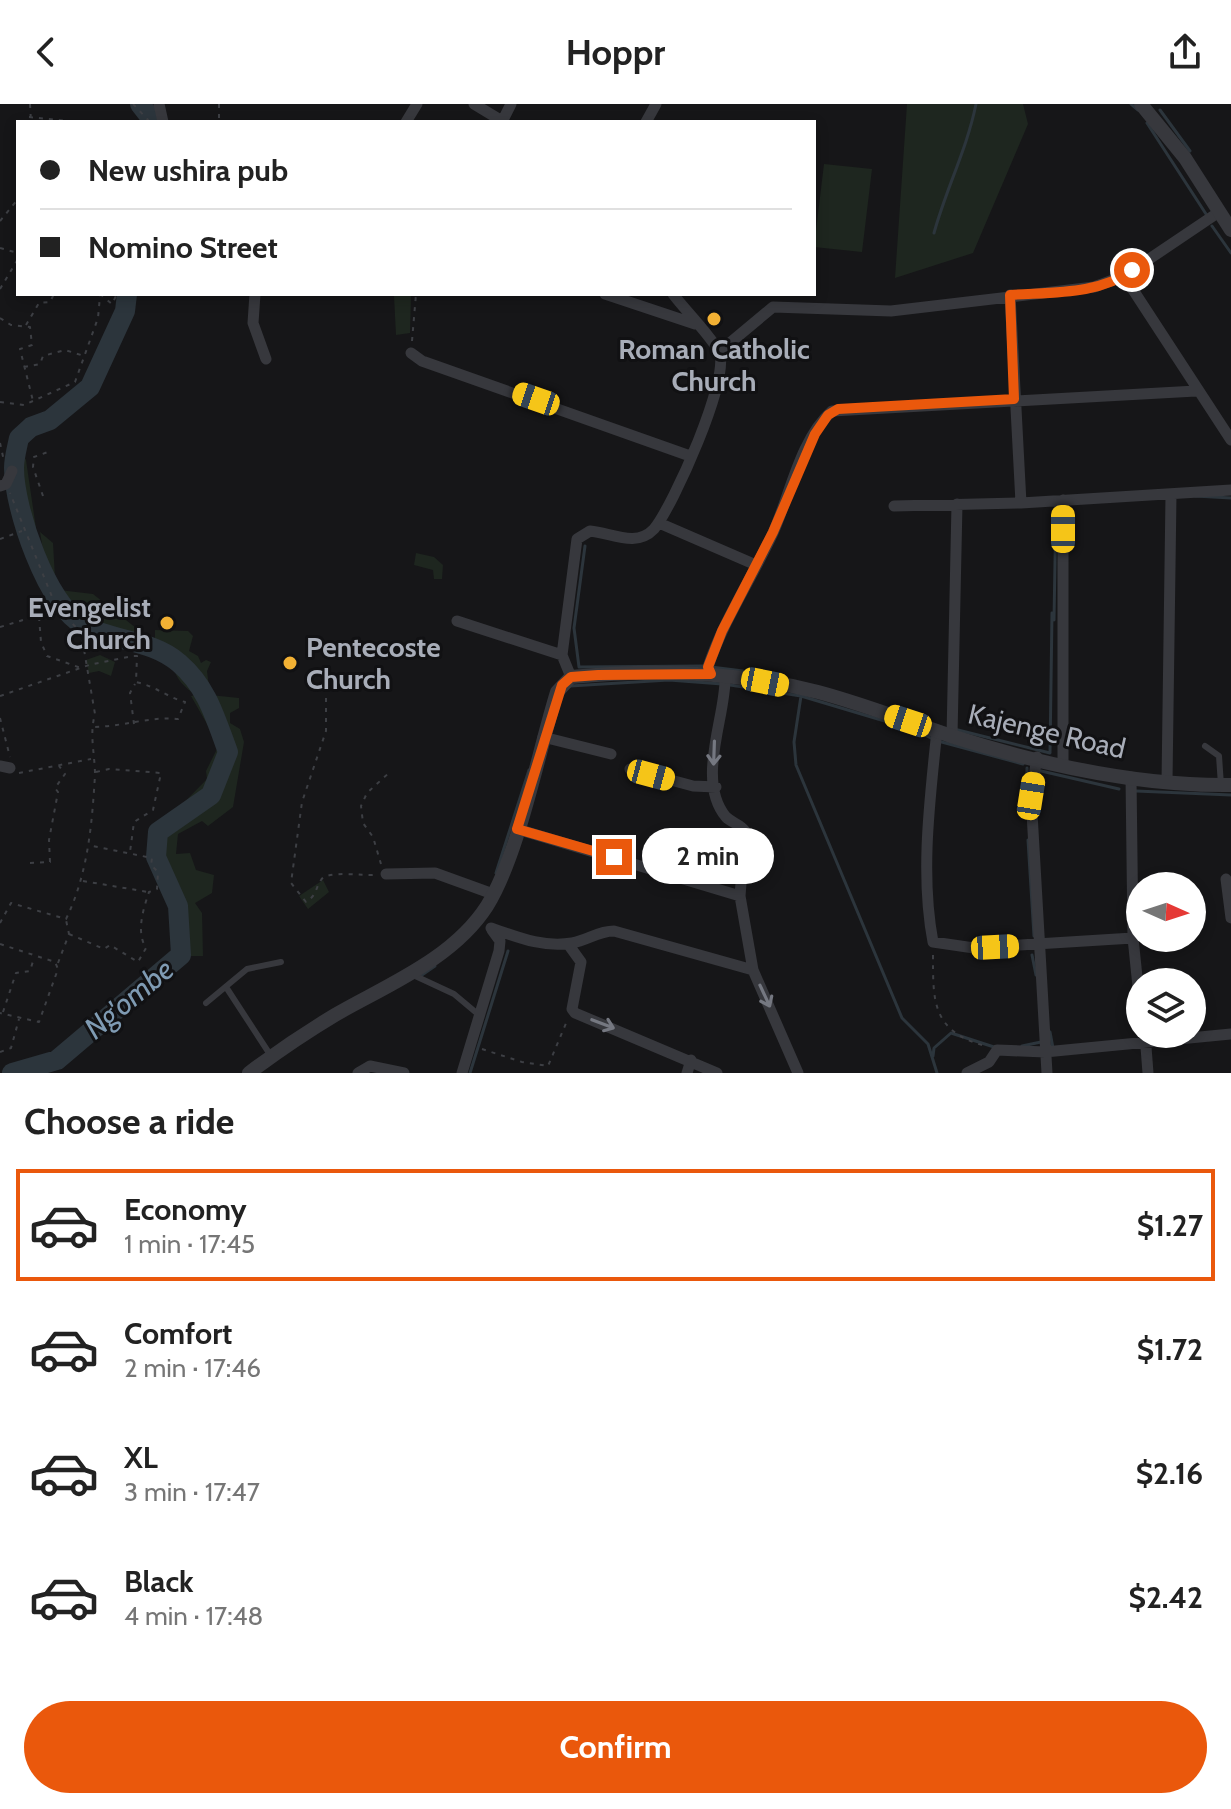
<!DOCTYPE html>
<html lang="en">
<head>
<meta charset="utf-8">
<style>
	:root { --surface:#fff; --page:#f2f2f2; --text:#222; --muted:#767676; --line:#e0e0e0; --accent:#ea580c }
	body { margin:0; font-family:Cabin,sans-serif; background:var(--page); color:var(--text); height:100vh; display:flex; flex-direction:column; font-size:30px; white-space:nowrap }
	* { box-sizing:border-box; margin:0 }
	p { font-size:26px; color:var(--muted) }
	.icon { flex:none; width:44px; height:44px; fill:none; stroke:currentColor; stroke-width:2; stroke-linecap:round; stroke-linejoin:round }
	.map { position:relative; height:969px; overflow:hidden }
	.drawer { display:flex; flex-direction:column; background:var(--surface); flex:1 }
	.drawer>* { flex:none }
	.hud { position:absolute; left:16px; top:16px; width:800px; height:176px; border-radius:0px; box-shadow:0 4px 12px #0003; display:grid; align-content:center; height:176px; padding:0 24px; background:var(--surface) }
	.needle { width:52px; rotate:93deg }
	.buttons { position:absolute; left:1126px; top:768px; display:grid; gap:16px }
	.buttons a { display:grid; place-items:center; width:80px; height:80px; border-radius:50%; background:var(--surface); box-shadow:0 4px 12px #0003; font-size:40px }
	.end { position:absolute; width:36px; height:36px; margin:-18px; border:10px solid #ea580c; background:#fff; box-shadow:0 0 0 4px #fff }
	.from { border-radius:50% }
	.bubble { position:absolute; height:56px; border-radius:28px; background:var(--surface); box-shadow:0 4px 12px #0003; font-size:26px; font-weight:700; line-height:56px; text-align:center }
	.car { position:absolute; width:24px; height:48px; margin:-24px -12px; border-radius:10px; box-shadow:0 0 6px 2px #0007; background:linear-gradient(#f5c518 24%,#345 0 40%,#f5c518 0 76%,#345 0 86%,#f5c518 0) }
	.hud b { display:flex; align-items:center; gap:28px; height:76px; font-size:30px }
	.hud b+b { border-top:2px solid var(--line) }
	.hud i { width:20px; height:20px; background:var(--text) }
	ul { padding:0; list-style:none }
	li { display:flex; align-items:center; gap:24px; height:112px; margin:0 16px 12px; padding:0 8px; border:4px solid transparent; border-radius:0px }
	li div { flex:1 }
	li b { display:block; font-size:30px }
	li em { font-style:normal; font-weight:700 }
	li.active { border-color:var(--accent) }
	li>.icon { width:72px; height:72px; stroke-width:1.5 }
	h2 { padding:0 24px; font-size:36px; line-height:96px }
	.button { display:flex; gap:16px; margin-top:auto; padding:16px 24px }
	.button a { flex:1; height:92px; border-radius:48px; background:var(--accent); color:#fff; font-size:32px; font-weight:700; line-height:92px; text-align:center }
	header { display:flex; justify-content:space-between; align-items:center; height:104px; padding:0 24px; background:var(--surface); font-size:36px; font-weight:700 }
	.map>svg:first-child { display:block }
	.green { fill:#1e261f }
	.lines { fill:none; stroke-linecap:round; stroke-linejoin:round }
	.stream { stroke:#2c353c; stroke-width:3 }
	.river { stroke:#2c353c; stroke-width:20 }
	.path { stroke:#3d3f44; stroke-width:2; stroke-dasharray:4 6; stroke-linecap:butt }
	.service { stroke:#37383d; stroke-width:6 }
	.minor { stroke:#37383d; stroke-width:11 }
	.tertiary { stroke:#37383d; stroke-width:14 }
	.oneway { stroke:#757881 }
	.route { stroke:#ea580c; stroke-width:10 }
	.poi-dot { fill:#f2b134; stroke:#111113; stroke-width:3 }
	.labels { text-anchor:middle; stroke-width:6; stroke-linejoin:round; paint-order:stroke }
	.poi-label { font-size:28px; font-weight:bold; fill:#a8adb8; stroke:#111113 }
	.street-label { font-size:28px; fill:#a8adb8; stroke:#111113 }
	.water-label { font-size:30px; font-style:italic; fill:#7f9bb3; stroke:#111113 }
</style>
</head>
<body>
<header><svg class="icon" aria-label="back" viewBox="0 0 24 24"><path d="M15 5l-7 7 7 7"/></svg>Hoppr<svg class="icon" aria-label="share" viewBox="0 0 24 24"><path d="M12 15V3M7 8l5-5 5 5M5 13v7h14v-7"/></svg></header>
<div class="map">
<svg width="1231" height="969" viewBox="0 0 1231 969">
	<rect width="100%" height="100%" fill="#161618"/>
	<!-- green -->
	<path class="green" d="M907,0h116l5,20 -55,129 -78,25z
		M824,60l48,5 -10,83 -48,-5z
		M394,192h17l-1,37 -14,2z
		M13,348h9l4,8 17,116 -22,-59 -15,-57z
		M40,428l13,11 3,52 -9,-20z
		M416,449l18,4 9,8 -1,14h-8l-1,-9 -19,-5z
		M59,486l34,4 62,49v-13l33,1 5,5 -4,15 9,5 3,7 5,-3 5,2 -4,9 3,24 29,3v10l-9,5v10l10,6 4,13 -11,65 -25,19 -6,-5 -24,13 -2,20 14,-1 6,17 18,5 -2,18 -17,10 7,10 1,43h-25l-2,-33 -22,-61v-29l53,-54 -1,-8 13,-26 -28,-49 5,-1c-11,-7 -22,-17 -22,-30l-19,-20 -65,-5 -32,-32z
		M100,551l15,7 -4,14 -12,-5 -10,2 -3,-13z
		M323,776l6,12 -21,17 -9,-13z"/>
	<g class="lines">
		<!-- stream -->
		<path class="stream" d="M1131,0l7,6
			M1160,6l30,41
			M1147,19l59,91
			M1212,122l19,27
			M934,129c12,-44 33,-84 42,-129
			M1195,392l36,2
			M585,442l-11,82 5,39 124,-1
			M1054,516l2,-116
			M711,563l32,4
			M730,581l71,11
			M570,582l99,-6 53,4
			M898,621l-97,-29 -7,46 2,23 106,253 26,26 9,29
			M954,625l96,24 2,-140
			M916,627l15,7
			M938,637l85,23
			M1027,664v20
			M1041,667l78,18
			M1136,687l95,4
			M1028,736l6,96
			M496,769l33,-103
			M1032,851l4,20
			M419,873l16,-11
			M1050,928l3,16
			M1022,942l19,-4
			M933,952l1,-8 17,-15 43,14
			M470,969l38,-122"/>
		<!-- river -->
		<path class="river" d="M140,0l14,18
			M12,969l45,-13 124,-105 -3,-49 -22,-49 2,-25 53,-37 17,-43c-13,-35 -21,-65 -49,-89 -28,-24 -66,-21 -96,-38 -36,-20 -69,-116 -69,-157 0,-10 3,-20 5,-30l12,-11 19,-7 40,-33 35,-76 2,-17"/>
		<!-- path -->
		<path class="path" d="M30,0l1,18
			M133,0l17,18
			M219,0v18
			M29,13l48,5
			M0,117l18,-22
			M0,144l18,5
			M0,185l18,-30
			M100,190l12,10 5,-10
			M0,214l11,7 19,2 2,18 -12,4 13,52
			M26,221l13,-22 11,-1 4,-8
			M412,237l4,-47
			M24,263l16,-3 3,-8 22,-6 16,5
			M0,298l24,3 51,-23 23,-64 2,-22
			M0,339l4,18
			M43,392l-10,-29 1,-10 14,-5
			M0,435l22,-8
			M39,513l2,25 6,14 34,12
			M0,523l56,-17
			M326,584v43l-24,71 -11,81 15,19c11,-7 9,-13 15,-22 6,-10 42,-4 53,-5
			M0,592l89,-31 44,-9h4l-1,26c19,4 31,15 49,20l-7,17c-28,-3 -56,8 -86,8
			M0,614l10,39
			M134,620l-4,-31 5,-9
			M96,668l13,-3 52,4 -8,37 -19,12 -4,30
			M19,669l72,-14
			M30,759l20,-1 -1,-22 9,-48 -3,-4 10,-14 -6,-8
			M381,760l-8,-27 -10,-14 -2,-17 6,-13 24,-22
			M83,777l65,11
			M0,819l11,-20 55,16c22,-45 26,-95 29,-144 0,-21 -6,-40 0,-61l-14,-82 -24,-23 -47,-116
			M69,830l35,15 6,-4 28,17 8,-14c-10,-16 -3,-38 3,-56l8,-3 1,-17 -7,-7 1,-7 -64,-13
			M0,840l55,18 3,7 -19,53 -39,-9
			M933,851c0,47 -1,76 52,91
			M58,859l11,-29 -3,-14
			M3,908l13,-39 14,-2 4,-13
			M482,945l40,13 26,4 19,-45
			M0,948l11,-4 8,-29"/>
		<!-- service -->
		<path class="service" d="M1205,642l14,10 2,29
			M411,870l43,20 25,21
			M226,883l45,69
			M206,899l41,-34 34,-7"/>
		<!-- minor -->
		<path class="minor" d="M159,0l4,18
			M474,0l28,17
			M406,18l11,-18
			M502,18l9,-18
			M646,18l10,-18
			M1124,172l107,164
			M255,190l-2,29 13,36
			M605,190l90,30
			M1010,191l11,208
			M719,248l54,-45 118,4 203,-24 30,-11 95,-64
			M411,249l11,8 268,95
			M0,382l6,-2 6,-13
			M894,402l127,-3 210,-13
			M659,419l97,42
			M457,517l105,34
			M711,570l-3,-7c16,-48 44,-89 65,-134 17,-38 27,-94 59,-122l364,-20
			M725,572c2,38 -30,104 1,141 6,6 14,7 19,14l-5,65 13,74 45,103
			M571,573l-9,-22 15,-116 13,-8c22,2 46,17 64,-2 19,-23 77,-152 65,-177 -7,-15 -35,-43 -46,-58
			M937,626c-7,69 -17,144 -4,212l41,6 159,-10
			M952,632l5,-232
			M543,633l68,17
			M1037,653l-6,39 16,277
			M1063,660v-264
			M0,662l10,2
			M630,665l63,17 23,1
			M1131,673l2,161 7,68
			M1167,678l4,-287
			M517,725l223,67
			M386,770l49,-1 58,21
			M1226,775l5,39
			M491,824c26,9 52,20 81,15 16,-3 26,-12 42,-12l139,39
			M568,840l13,18 -9,47 3,4 142,60
			M1145,930l3,39
			M358,969l12,-7 34,7
			M462,969l37,-122 1,-10 -8,-11
			M687,969l4,-13
			M967,969l22,-11 8,-12 48,2 186,-18"/>
		<!-- tertiary -->
		<path class="tertiary" d="M1141,0l44,54 46,72
			M249,969c28,-21 56,-40 86,-58 52,-30 118,-56 152,-109 32,-52 51,-153 70,-214l14,-15c81,-8 168,-5 247,15 45,12 89,29 133,44 88,28 188,50 280,49"/>
	</g>
	<!-- one-way arrows -->
	<defs><path id="oneway-shaft" d="M-6 0H5M1.5-3L5.5 0L1.5 3" fill="none" stroke-width="1.6" stroke-linecap="round" stroke-linejoin="round" transform="scale(2)"/></defs>
	<g class="oneway">
		<use href="#oneway-shaft" transform="translate(714 649) rotate(92)"/>
		<use href="#oneway-shaft" transform="translate(765 892) rotate(65)"/>
		<use href="#oneway-shaft" transform="translate(603 920) rotate(21)"/>
	</g>
	<g class="lines">
		<!-- route -->
		<path class="route" d="M614,753l-97,-28 45,-144 9,-8 27,-2 113,-1 -3,-7 14,-36 51,-99 42,-98 13,-19 10,-6 176,-10 -4,-104c41,-3 89,0 122,-25"/>
	</g>
	<!-- markers -->
	<g class="poi-dot">
		<circle cx="714" cy="215" r="8"/>
		<circle cx="167" cy="519" r="8"/>
		<circle cx="290" cy="559" r="8"/>
	</g>
	<g class="labels">
		<!-- poi labels -->
		<g class="poi-label">
			<text x="714" y="255">Roman Catholic<tspan x="714" dy="32">Church</tspan></text>
			<text x="151" y="513" text-anchor="end">Evengelist<tspan x="151" dy="32">Church</tspan></text>
			<text x="306" y="553" text-anchor="start">Pentecoste<tspan x="306" dy="32">Church</tspan></text>
		</g>
		<!-- street labels -->
		<g class="street-label">
			<text transform="translate(1047 627) rotate(13)" y="10">Kajenge Road</text>
		</g>
		<!-- water labels -->
		<g class="water-label">
			<text transform="translate(129 895) rotate(-40)" y="10">Ng'ombe</text>
		</g>
	</g>
</svg>
<div class="buttons">
<a><svg class="needle" viewBox="-14 -14 28 28"><path d="M0-13l5 13h-10z" fill="#e53935"/><path d="M0 13l5-13h-10z" fill="#767676"/></svg></a>
<a><svg class="icon" aria-label="layers" viewBox="0 0 24 24"><path d="M12 4l9 5-9 5-9-5zM3 14l9 5 9-5"/></svg></a>
</div>
<i class="end from" style="left:1132px;top:166px"></i>
<i class="end" style="left:614px;top:753px"></i>
<div class="bubble" style="left:642px;top:724px;width:132px">2 min</div>
<i class="car" style="left:536px;top:295px;rotate:289deg"></i>
<i class="car" style="left:1063px;top:425px;rotate:0deg"></i>
<i class="car" style="left:765px;top:578px;rotate:101deg"></i>
<i class="car" style="left:908px;top:617px;rotate:288deg"></i>
<i class="car" style="left:651px;top:671px;rotate:105deg"></i>
<i class="car" style="left:1031px;top:692px;rotate:9deg"></i>
<i class="car" style="left:995px;top:843px;rotate:87deg"></i>
<div class="hud">
<b><i class="from"></i>New ushira pub</b>
<b><i></i>Nomino Street</b>
</div>
</div>
<section class="drawer">
<h2>Choose a ride</h2>
<ul>
<li class="active"><svg class="icon" aria-label="car" viewBox="0 0 24 24"><path d="M5 17H2v-5l4-1 3-4h7l3 4 3 1v5h-3M9 17h6M6 11h13"/><circle cx="7" cy="17" r="2"/><circle cx="17" cy="17" r="2"/></svg><div><b>Economy</b><p>1 min · 17:45</p></div><em>$1.27</em></li>
<li><svg class="icon" aria-label="car" viewBox="0 0 24 24"><path d="M5 17H2v-5l4-1 3-4h7l3 4 3 1v5h-3M9 17h6M6 11h13"/><circle cx="7" cy="17" r="2"/><circle cx="17" cy="17" r="2"/></svg><div><b>Comfort</b><p>2 min · 17:46</p></div><em>$1.72</em></li>
<li><svg class="icon" aria-label="car" viewBox="0 0 24 24"><path d="M5 17H2v-5l4-1 3-4h7l3 4 3 1v5h-3M9 17h6M6 11h13"/><circle cx="7" cy="17" r="2"/><circle cx="17" cy="17" r="2"/></svg><div><b>XL</b><p>3 min · 17:47</p></div><em>$2.16</em></li>
<li><svg class="icon" aria-label="car" viewBox="0 0 24 24"><path d="M5 17H2v-5l4-1 3-4h7l3 4 3 1v5h-3M9 17h6M6 11h13"/><circle cx="7" cy="17" r="2"/><circle cx="17" cy="17" r="2"/></svg><div><b>Black</b><p>4 min · 17:48</p></div><em>$2.42</em></li>
</ul>
<div class="button"><a>Confirm</a></div>
</section>
</body>
</html>
